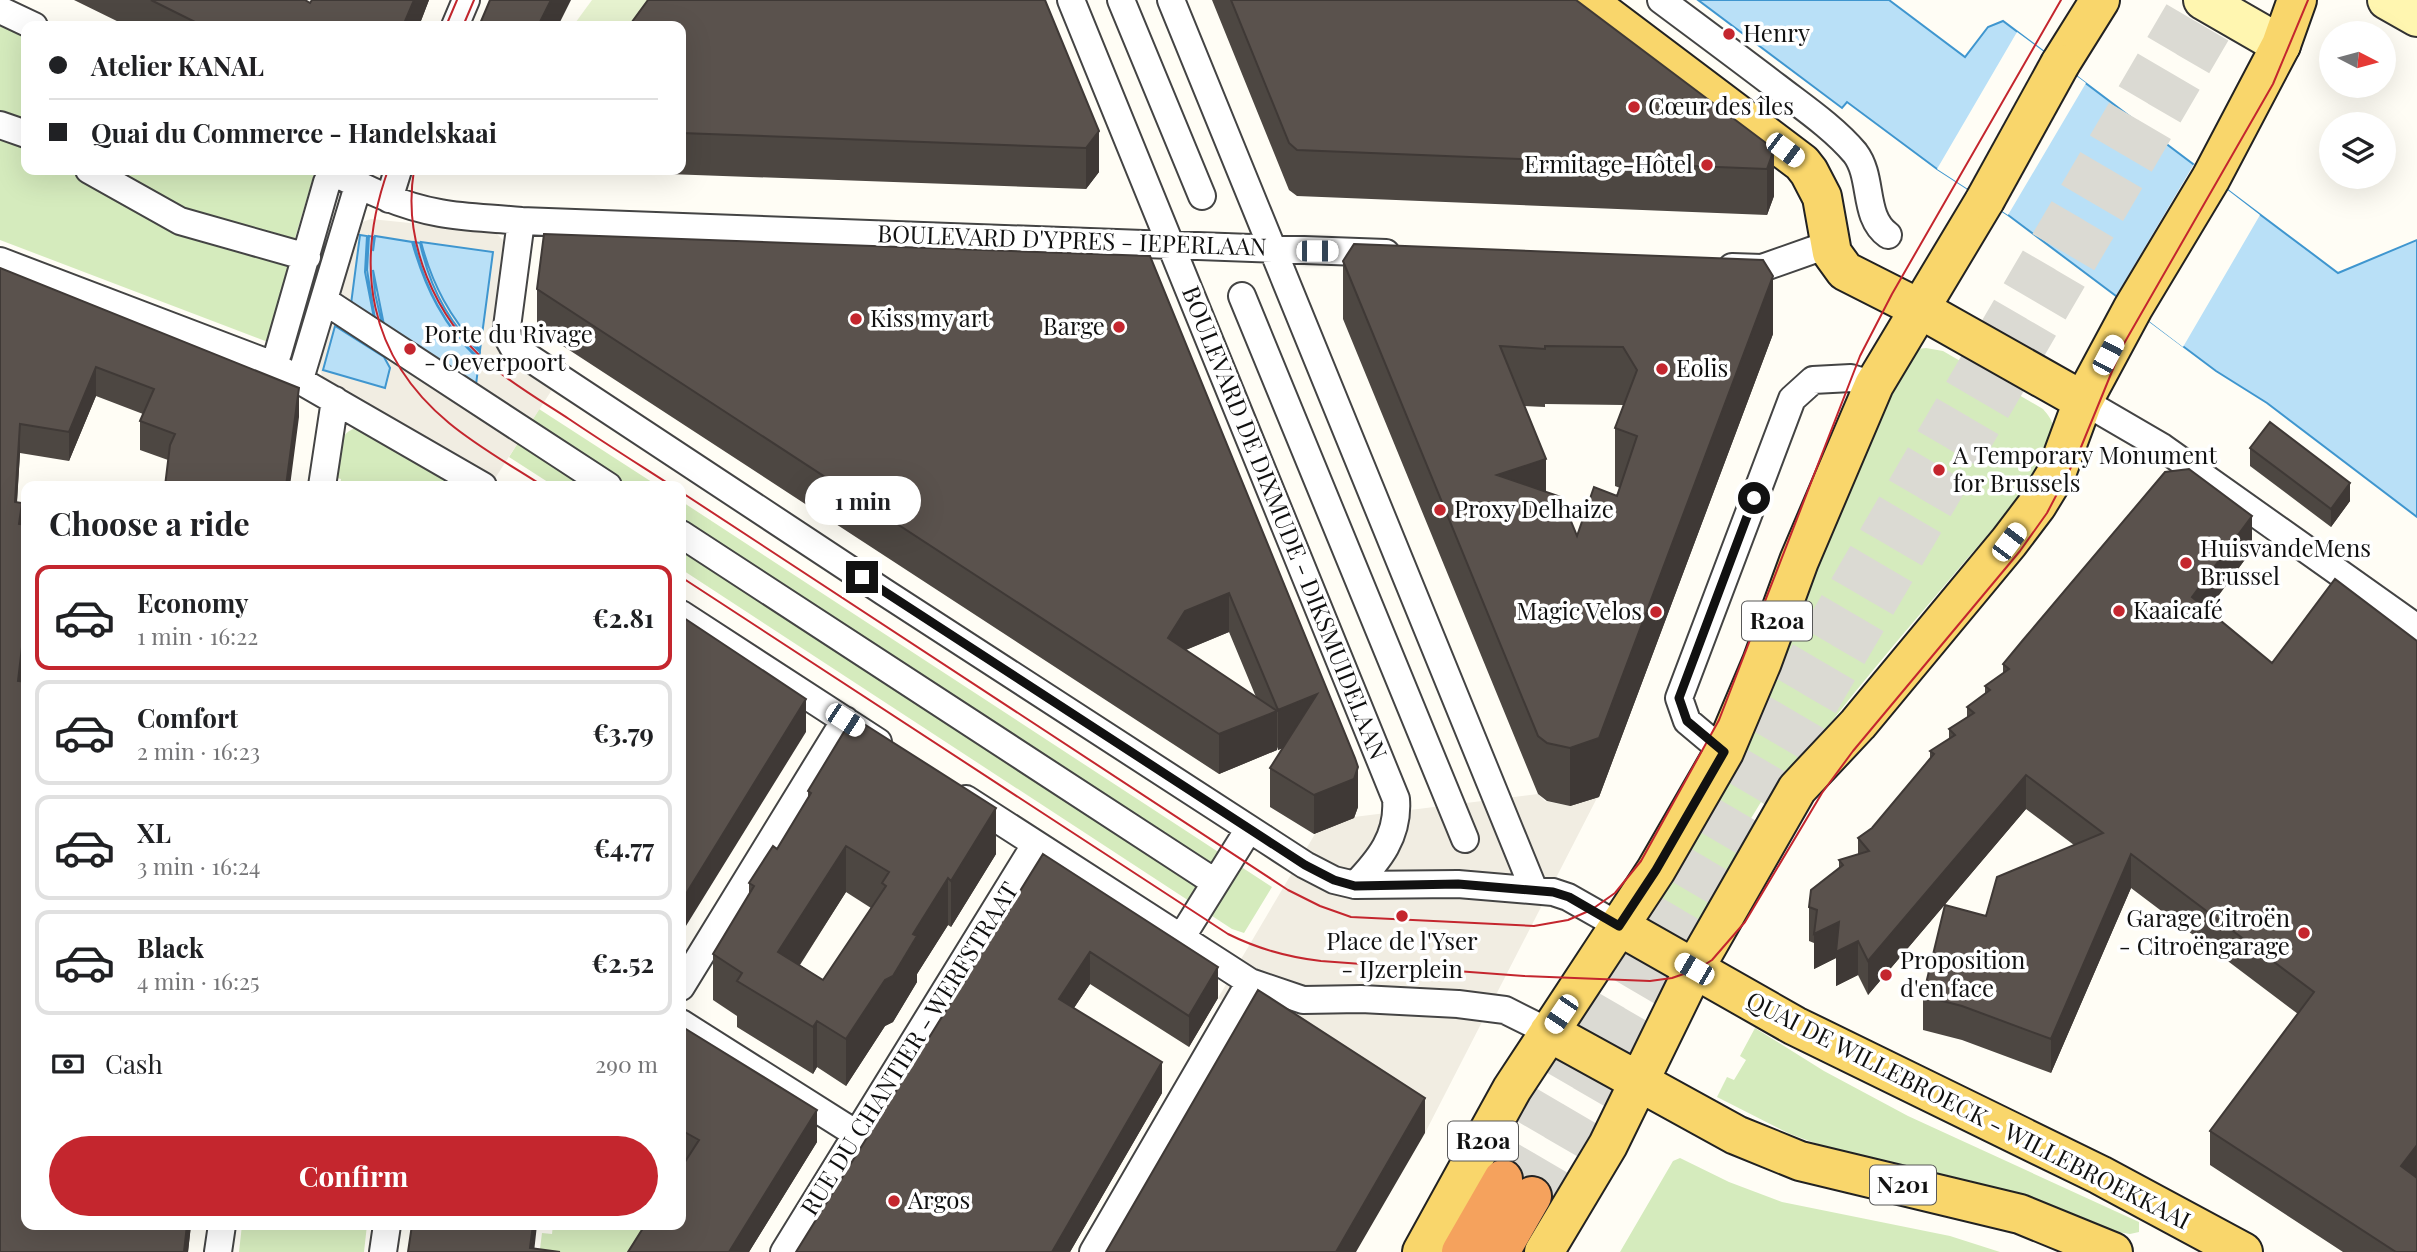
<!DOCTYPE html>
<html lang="en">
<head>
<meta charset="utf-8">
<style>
	:root { --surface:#fff; --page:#f6f6f6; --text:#202124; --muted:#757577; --line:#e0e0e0; --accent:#c4262e }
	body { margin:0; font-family:"Playfair Display",serif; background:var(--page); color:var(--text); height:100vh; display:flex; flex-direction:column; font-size:26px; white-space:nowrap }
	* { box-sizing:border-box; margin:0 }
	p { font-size:23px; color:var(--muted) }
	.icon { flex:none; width:38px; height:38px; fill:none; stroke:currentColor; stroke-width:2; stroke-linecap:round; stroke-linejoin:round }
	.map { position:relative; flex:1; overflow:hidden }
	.drawer { position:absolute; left:21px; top:481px; width:665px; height:749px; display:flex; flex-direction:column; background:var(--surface); border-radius:14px; box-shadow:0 7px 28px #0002 }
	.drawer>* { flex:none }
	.top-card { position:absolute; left:21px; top:21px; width:665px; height:154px; border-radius:14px; box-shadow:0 7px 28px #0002; display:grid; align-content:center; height:154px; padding:0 28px; background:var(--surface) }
	.needle { width:46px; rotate:96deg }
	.fabs { position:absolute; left:2319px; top:21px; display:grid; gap:14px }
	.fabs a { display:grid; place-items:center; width:77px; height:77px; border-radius:50%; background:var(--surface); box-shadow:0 7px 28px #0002; font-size:35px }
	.end { position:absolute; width:32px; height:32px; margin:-16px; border:9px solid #111; background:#fff; box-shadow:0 0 0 4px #fff }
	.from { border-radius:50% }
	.bubble { position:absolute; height:49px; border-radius:24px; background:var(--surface); box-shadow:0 7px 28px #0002; font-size:23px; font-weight:700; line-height:49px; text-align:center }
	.car { position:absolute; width:21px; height:42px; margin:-21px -10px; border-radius:9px; box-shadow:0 0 5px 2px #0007; background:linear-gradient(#fff 24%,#345 0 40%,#fff 0 76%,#345 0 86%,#fff 0) }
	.top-card b { display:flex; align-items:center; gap:24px; height:66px; font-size:26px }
	.top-card b+b { border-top:2px solid var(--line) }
	.top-card i { width:18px; height:18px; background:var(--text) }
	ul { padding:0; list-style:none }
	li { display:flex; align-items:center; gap:21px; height:105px; margin:0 14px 10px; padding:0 14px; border:4px solid var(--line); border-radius:14px }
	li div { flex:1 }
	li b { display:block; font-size:26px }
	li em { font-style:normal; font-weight:700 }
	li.current { border-color:var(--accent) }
	li>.icon { width:63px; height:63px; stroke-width:1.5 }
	h2 { padding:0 28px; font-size:32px; line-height:84px }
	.pay { display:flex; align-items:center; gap:18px; height:77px; padding:0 28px; font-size:26px }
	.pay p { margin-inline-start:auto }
	.primary-button { display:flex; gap:14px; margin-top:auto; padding:14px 28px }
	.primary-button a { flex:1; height:80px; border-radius:42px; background:var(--accent); color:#fff; font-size:28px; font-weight:700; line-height:80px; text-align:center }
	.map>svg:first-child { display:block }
	.green { fill:#d5ebbd }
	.pitch { fill:#e6f2cf }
	.plaza { fill:#f1ede2 }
	.water { fill:#b9e0f7; stroke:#3f96cf; stroke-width:2 }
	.pier { fill:#fffdf5 }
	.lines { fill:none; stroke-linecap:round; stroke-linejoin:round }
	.highway-tunnel { stroke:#dbdad3; stroke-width:38; stroke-dasharray:38 19; stroke-linecap:butt }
	.street-casing { stroke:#444; stroke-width:30 }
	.secondary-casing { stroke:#333; stroke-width:42 }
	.primary-casing { stroke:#222; stroke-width:42 }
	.highway-casing { stroke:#222; stroke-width:42 }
	.street { stroke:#fff; stroke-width:26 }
	.secondary { stroke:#fff6b0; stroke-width:38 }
	.primary { stroke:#f9d66b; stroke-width:38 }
	.highway { stroke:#f5a25d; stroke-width:38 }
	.tram { stroke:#c4262e; stroke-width:2 }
	.primary-bridge-casing { stroke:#222; stroke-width:42; stroke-linecap:butt }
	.primary-bridge { stroke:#f9d66b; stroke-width:38 }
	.wall { fill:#4d4742; fill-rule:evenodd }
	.shaded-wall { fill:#3f3936 }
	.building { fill:#5a524d; stroke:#3f3936; stroke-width:2; fill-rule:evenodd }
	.route { stroke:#111; stroke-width:9 }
	.poi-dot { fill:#c4262e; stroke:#fff; stroke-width:2.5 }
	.labels { text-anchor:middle; stroke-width:7; stroke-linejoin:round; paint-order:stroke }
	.shield { fill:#fff; stroke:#585858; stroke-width:2 }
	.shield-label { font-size:23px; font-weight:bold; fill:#111 }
	.poi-label { font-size:24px; fill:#111; stroke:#fff; text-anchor:start }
	.street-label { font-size:24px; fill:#111; stroke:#fff }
</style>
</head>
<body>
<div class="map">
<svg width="2417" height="1252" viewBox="0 0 2417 1252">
	<rect width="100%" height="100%" fill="#fffdf5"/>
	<!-- green -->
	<path class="green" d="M0,20l26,12v138h280l8,4 -21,71 -25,97 -268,-102z
		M1926,348l17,3 100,58c6,7 12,14 9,24 -12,46 -66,103 -97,140 -64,76 -131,151 -185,235l-9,-6 -11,18 -10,-6 -4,7 18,14 -49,83c-24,19 -47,7 -43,-24l214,-483 33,-56 9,-6z
		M539,409l119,77h-104l-45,-29z
		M355,428h6l104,58h-125l1,-7 -7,-2c3,-19 1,-41 21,-49z
		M681,501l591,386 -28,46 -12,-4 -551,-360z
		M1755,1028l69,43 84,45 231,106v10l-9,2 -12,-2 -65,-24 -88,-28 -117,-25 -58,-21 -73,-37 10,-20 7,3 12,-20 -6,-4z
		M1680,1158l49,24 53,20 168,34 50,16h-380l53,-91z
		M242,1225h125l-3,27h-125z
		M553,1225h112l-17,27h-99l-9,-3 2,-16 10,1z"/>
	<!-- pitch -->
	<path class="pitch" d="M592,0h78l-20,26h-77z"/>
	<!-- plaza -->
	<path class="plaza" d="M371,219l117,12 8,2 10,10 -10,94 59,48 -61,95 -171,-101 -5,-17 41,-139z
		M1538,794l7,7 25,5 28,-10 -173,337 -207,-135 97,-164 39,-17z"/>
	<!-- water -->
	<path class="water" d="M1698,0h191l76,57 23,-30 15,-6 335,252 79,-33v277l-150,-114 -51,-32 -208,-156 -71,-46 -90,-67 -5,6z
		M360,235l7,1 -2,36 9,46 -23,-14z
		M369,236l5,1 -1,14 2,-15 37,6c13,46 32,85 67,118l-3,25 -92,-60 -11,-55 2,23 7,31 -7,-5 -8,-49z
		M414,242l6,1c9,41 28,80 60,109l-1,6c-34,-29 -55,-73 -65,-116z
		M421,242l72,10 -13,98c-30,-32 -48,-66 -59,-108z
		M335,326l49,31 6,11 -5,20 -62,-18z"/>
	<!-- pier -->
	<path class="pier" d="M2017,32l69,51 -78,132 -71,-46z
		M2194,164l66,51 -77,132 -67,-51z"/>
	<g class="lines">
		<!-- highway-tunnel -->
		<path class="highway-tunnel" d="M1503,1179l688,-1179
			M1532,1196l698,-1196"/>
		<!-- street casing -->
		<g class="street-casing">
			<path id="street" d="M1071,0l325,799c3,37 -17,61 -41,86
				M1121,0l81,196
				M1171,0l363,890
				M1661,0c39,29 78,58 116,87 26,20 57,41 78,66 19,25 7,63 33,82
				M0,10l34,16
				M455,26l11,-26
				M0,125l26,9
				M89,170l91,51 127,36
				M330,170c35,19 70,36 110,43 26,5 54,5 81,8l865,32
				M389,199l9,-29
				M521,221l-14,106 1,11 5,9 371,245 381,247 40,26 29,15 21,5 103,-1 95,8 15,5 51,29
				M0,261l273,104 210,121
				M1732,267l30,1 68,-24
				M1242,296l223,543
				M331,305l277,181
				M278,353l49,-171
				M300,379l58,-193
				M2083,401l79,46 255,181
				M322,486l13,-86
				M681,534l529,345
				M681,614l197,128
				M1724,752l-37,-31 -8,-23 113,-299 21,-19 38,-2 23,7
				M966,799l284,183 53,18 58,-1 97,5 47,6 44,22
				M1181,938l68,-109
				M681,987l164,-267
				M681,1023l177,112
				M218,1252l4,-27
				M383,1252l4,-27
				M784,1252l251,-407
				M1093,1252l157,-270"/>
		</g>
		<!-- secondary casing -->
		<g class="secondary-casing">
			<path id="secondary" d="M2203,0l78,45
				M2387,0l30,17"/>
		</g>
		<!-- primary casing -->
		<g class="primary-casing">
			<path id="primary" d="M1586,0l216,163 7,9 13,25 10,56 13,18 75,38 163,92
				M2060,64l40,-64
				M1619,926l176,100 305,149 143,77
				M1549,1032l187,103 64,26 220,53 93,38
				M1422,1252l90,-163 144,-219 68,-118 38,-90 37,-101 75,-176 111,-185
				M1544,1252l64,-107 86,-176 103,-180 61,-65 151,-182 28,-37 19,-31 27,-73 50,-93 78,-130 70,-133 16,-45"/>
		</g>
		<!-- highway casing -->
		<g class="highway-casing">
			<path id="highway" d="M1461,1252l42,-73
				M1500,1252l32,-56"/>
		</g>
		<!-- street -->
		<use href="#street" class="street"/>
		<!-- secondary -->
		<use href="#secondary" class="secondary"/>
		<!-- primary -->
		<use href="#primary" class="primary"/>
		<!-- highway -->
		<use href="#highway" class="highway"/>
		<!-- tram -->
		<path class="tram" d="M446,26l11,-26
			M463,26l11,-26
			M388,170c-34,96 -20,186 61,253 29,24 63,43 94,63
			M414,170c-12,72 21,148 76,195 24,20 53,37 79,54 34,23 69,45 103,67
			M681,492l607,398 32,16 31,11 183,9 34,-6 23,-10 24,-17 26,-32 78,-141 141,-364 32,-62 169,-294
			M681,577l547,357c30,15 59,23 93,27l203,15 126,5 22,-3 26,-9 14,-9 33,-38 77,-129 31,-42 167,-200 27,-38 32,-61 43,-105 151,-263 35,-84"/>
		<!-- primary-bridge casing -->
		<g class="primary-bridge-casing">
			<path id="primary-bridge" d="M1985,200l75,-136"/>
		</g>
		<!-- primary-bridge -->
		<use href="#primary-bridge" class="primary-bridge"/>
	</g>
	<!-- wall -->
	<path class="wall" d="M74,0h231l5,3 2,-3h117l-10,26h-292z
		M1045,0l54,172 -13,17 -528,-19h123v-144z
		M1212,0h364l198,149v47l-7,19 -470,-19 -8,-6z
		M1150,256l208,551 -4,11 -40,16 -44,-27v-39l13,-20 -5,2 -1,-3v3l-58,24 -682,-445v-40zM1229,632l27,65 -70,-47z
		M1343,261l430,73 -174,463 -29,9 -23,-5 -9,-7 -195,-475zM1545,404l78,1v1l-8,22v58l5,2 -3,8 -40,40 -31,-44 -22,-86 21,1z
		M0,268l299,149 -131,43 -28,-10v-29l3,-7 -47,-18 -27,65 -49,-8 -3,50 5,21 4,1v135l-2,-1 -3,22 5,544h165l-3,27h-188z
		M2250,448l100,53 -19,26 -81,-61z
		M2252,550l-44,60 209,642h-74l-133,-87v-34l88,-117 -167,-126 -80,185 -89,-33 -39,-10v-34l63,-80 88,-71 -48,-36 -158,186 -10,-20 -22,11v-28l-22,11v-26l-5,-2v-34l30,-39v-8l19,-6v-16l14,-10 58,-70v-7l19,-12v-10l18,-12v-10l18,-13v-8l18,-13v-9z
		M808,791l188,63 -45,73 -3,-2 -31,49v8l-24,40 -8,4 -39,60 -29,-19 -4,7 -76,-47v-11l-24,-16v-46l36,-60v-11l28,-34 31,-50zM846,892l25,16 -48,72 -23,-15z
		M1043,854l175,144 -29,49 -99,-63 -16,24 88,85 -92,159h-274z
		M681,1026l136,116 -68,110h-121l56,-88 -3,-2z"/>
	<!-- shaded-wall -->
	<path class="shaded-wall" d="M414,0h15l-10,26h-16z
		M551,0h20l-13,26h-20z
		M1099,131v41l-13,17v-41z
		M1774,149v47l-7,19v-46z
		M1773,276v58l-174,463 -29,9v-58z
		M96,367v29l-27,65v-29z
		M299,388v29l-9,69h-4z
		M20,424v29l-5,78v-29z
		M1546,459v59l-49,-43z
		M2350,483v18l-19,26v-18z
		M22,503v29l-3,-8z
		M2252,516v34l-60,81v-34z
		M1229,593v39l-44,18 -17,-12 17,-27z
		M24,630v29l-6,51v-29z
		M26,689v29l-3,-5z
		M1317,694v40l-39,16v-40z
		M806,699v33l-125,202v-32z
		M1277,711v39l-58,24v-40z
		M1358,767v40l-4,11 -40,16v-39z
		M2026,775v34l-158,186v-34z
		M996,808v46l-45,73v-46z
		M846,846v46l-68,106v-46z
		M2131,854v34l-80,185v-34z
		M948,878v47l-31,49v8l-24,40 -8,4 -39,60v-47z
		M1839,922l19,19v34l-22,11v-28l-22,11v-35z
		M1090,952v32l-31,46v-31z
		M1218,967v31l-29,49v-31z
		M817,1021v46l-4,7v-47z
		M1162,1062v31l-92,159h-18z
		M1425,1098v35l-69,119h-20z
		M817,1110v32l-68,110h-20z
		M2417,1145v34l-16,-13z
		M187,1225h4l-3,27h-4z
		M533,1225h4l-3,27h-4z"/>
	<!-- building -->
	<path class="building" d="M151,0h154l5,3 2,-3h102l-11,26h-200z
		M490,0h61l-13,26h-59z
		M648,0h397l54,131 -13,17 -405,-15v-107h-52z
		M1231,0h345l198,149 -7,20 -470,-19 -8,-7z
		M544,234l606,22 205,502 3,9 -4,12 -40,16 -44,-27 47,-74 -39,16 -49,-117 -44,18 -17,27 109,73 -58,23 -682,-445z
		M1354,244l409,16 10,16 -174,462 -29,10 -23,-5 -9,-7 -195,-475zM1500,346l45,3v-3l78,1 14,23 -22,58 22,8 -20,60 -23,-9 -17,49 -16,-39 -64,-22 49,-16z
		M0,268l299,120 -13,98h-121l5,-41 5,-11 -35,-13 14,-32 -58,-22 -27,65 -49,-8 -5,78 7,1 -3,21 7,1v106l-2,-1 -6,51 8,1 -3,31h3v512h161l-3,27h-184z
		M2270,422l80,61 -19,26 -81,-61z
		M2189,469l63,47 -60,81 80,66 63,-84 82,62v504l-16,21 16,12v74h-21l-186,-121 104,-139 -183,-138 -80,185 -89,-33 -39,-10 22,-91 41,11 11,-39 106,-44 -77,-58 -158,186 -10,-20 -22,11 3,-30 -25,12 3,-24 -8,-3 2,-17 32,-25 -4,-5 30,-9 -11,-13 14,-10 62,-74 -4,-3 25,-16 -6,-6 25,-16 -7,-6 23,-17 -5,-4 24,-17 -6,-5 20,-24 142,-168z
		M681,616l125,83 -125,203z
		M853,717l143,91 -45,73 -3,-3 -35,56 4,2 -24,40 -8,4 -39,59 -29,-18 -4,6 -76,-46 5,-8 -29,-19 41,-68 -5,-3 24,-37 4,3 34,-56 -3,-2zM846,846l43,26 -7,11 4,3 -63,94 -45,-28z
		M1043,854l175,113 -29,49 -99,-64 -31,47 103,63 -110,190h-256z
		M1258,990l167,108 -89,154h-230z
		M681,1026l136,84 -88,142h-101l17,-27h36v-57l18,-28 -18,-10z
		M412,1225h121l-3,23 30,4h-152z"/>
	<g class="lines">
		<!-- route -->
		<path class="route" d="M862,577l403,262 40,26 29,15 21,6 103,-2 95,8 16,5 50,29 37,-56 68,-118 -37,-31 -8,-23 75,-200"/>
	</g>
	<!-- markers -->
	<g class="poi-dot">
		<circle cx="1729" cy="34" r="7"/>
		<circle cx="1634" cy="107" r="7"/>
		<circle cx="1707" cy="165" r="7"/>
		<circle cx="856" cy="319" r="7"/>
		<circle cx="1119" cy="327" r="7"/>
		<circle cx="410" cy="349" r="7"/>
		<circle cx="1662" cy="369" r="7"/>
		<circle cx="1939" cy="470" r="7"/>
		<circle cx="1440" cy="510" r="7"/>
		<circle cx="2186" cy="563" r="7"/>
		<circle cx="2119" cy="611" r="7"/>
		<circle cx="1656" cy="612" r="7"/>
		<circle cx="1402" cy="916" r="7"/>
		<circle cx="2304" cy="933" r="7"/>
		<circle cx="1886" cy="975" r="7"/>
		<circle cx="894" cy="1201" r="7"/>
	</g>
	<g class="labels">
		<!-- shield labels -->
		<g class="shield">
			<rect x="1742" y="601.5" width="70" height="39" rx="5"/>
			<rect x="1448" y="1121.5" width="70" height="39" rx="5"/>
			<rect x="1870" y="1165.5" width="66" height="39" rx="5"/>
		</g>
		<g class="shield-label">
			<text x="1777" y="629">R20a</text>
			<text x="1483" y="1149">R20a</text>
			<text x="1903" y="1193">N201</text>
		</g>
		<!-- poi labels -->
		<g class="poi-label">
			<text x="1743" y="42">Henry</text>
			<text x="1648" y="115">Cœur des îles</text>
			<text x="1693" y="173" text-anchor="end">Ermitage-Hôtel</text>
			<text x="870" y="327">Kiss my art</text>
			<text x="1105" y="335" text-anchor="end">Barge</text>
			<text x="424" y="343">Porte du Rivage<tspan x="424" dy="28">- Oeverpoort</tspan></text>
			<text x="1676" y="377">Eolis</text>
			<text x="1953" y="464">A Temporary Monument<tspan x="1953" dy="28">for Brussels</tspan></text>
			<text x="1454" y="518">Proxy Delhaize</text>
			<text x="2200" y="557">HuisvandeMens<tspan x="2200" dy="28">Brussel</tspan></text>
			<text x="2133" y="619">Kaaicafé</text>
			<text x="1642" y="620" text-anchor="end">Magic Velos</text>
			<text x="2290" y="927" text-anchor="end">Garage Citroën<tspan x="2290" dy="28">- Citroëngarage</tspan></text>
			<text x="1402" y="950" text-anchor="middle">Place de l'Yser<tspan x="1402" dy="28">- IJzerplein</tspan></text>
			<text x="1900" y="969">Proposition<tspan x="1900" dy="28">d'en face</tspan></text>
			<text x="908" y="1209">Argos</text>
		</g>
		<!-- street labels -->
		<g class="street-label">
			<text transform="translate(1072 241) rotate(2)" y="8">BOULEVARD D'YPRES - IEPERLAAN</text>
			<text transform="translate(1284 523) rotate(68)" y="8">BOULEVARD DE DIXMUDE - DIKSMUIDELAAN</text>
			<text transform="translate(910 1049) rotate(-58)" y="8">RUE DU CHANTIER - WERFSTRAAT</text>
			<text transform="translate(1968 1111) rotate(27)" y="8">QUAI DE WILLEBROECK - WILLEBROEKKAAI</text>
		</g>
	</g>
</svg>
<div class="fabs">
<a><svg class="needle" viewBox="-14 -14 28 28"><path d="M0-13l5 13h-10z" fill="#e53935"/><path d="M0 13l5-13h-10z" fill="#757577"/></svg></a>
<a><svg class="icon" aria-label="layers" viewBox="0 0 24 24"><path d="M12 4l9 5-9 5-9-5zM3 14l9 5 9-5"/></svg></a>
</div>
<i class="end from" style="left:1754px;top:498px"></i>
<i class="end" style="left:862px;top:577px"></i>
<div class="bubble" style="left:805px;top:476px;width:116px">1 min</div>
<i class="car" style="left:1785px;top:150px;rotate:127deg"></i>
<i class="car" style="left:1317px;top:251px;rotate:90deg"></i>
<i class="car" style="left:2108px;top:355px;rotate:28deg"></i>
<i class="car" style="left:2009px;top:542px;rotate:37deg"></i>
<i class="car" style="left:845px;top:720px;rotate:123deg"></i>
<i class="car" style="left:1694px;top:969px;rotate:300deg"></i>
<i class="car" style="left:1561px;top:1014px;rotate:214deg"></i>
<div class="top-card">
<b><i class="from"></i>Atelier KANAL</b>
<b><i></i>Quai du Commerce - Handelskaai</b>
</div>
<section class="drawer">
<h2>Choose a ride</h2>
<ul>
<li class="current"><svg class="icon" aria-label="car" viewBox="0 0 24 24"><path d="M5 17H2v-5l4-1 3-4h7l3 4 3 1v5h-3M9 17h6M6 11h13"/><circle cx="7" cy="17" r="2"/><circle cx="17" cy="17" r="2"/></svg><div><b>Economy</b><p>1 min · 16:22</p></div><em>€2.81</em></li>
<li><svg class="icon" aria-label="car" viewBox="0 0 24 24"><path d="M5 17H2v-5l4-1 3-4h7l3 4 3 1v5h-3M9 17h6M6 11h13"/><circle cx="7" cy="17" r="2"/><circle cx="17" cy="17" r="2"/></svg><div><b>Comfort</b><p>2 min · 16:23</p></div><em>€3.79</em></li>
<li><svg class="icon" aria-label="car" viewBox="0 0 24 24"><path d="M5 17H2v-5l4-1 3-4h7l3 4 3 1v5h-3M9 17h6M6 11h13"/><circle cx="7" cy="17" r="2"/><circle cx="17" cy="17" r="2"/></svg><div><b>XL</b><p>3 min · 16:24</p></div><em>€4.77</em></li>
<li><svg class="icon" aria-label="car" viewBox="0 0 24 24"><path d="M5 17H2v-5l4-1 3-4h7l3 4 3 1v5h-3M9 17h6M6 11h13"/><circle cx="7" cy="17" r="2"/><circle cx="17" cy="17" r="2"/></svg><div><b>Black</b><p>4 min · 16:25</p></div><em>€2.52</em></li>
</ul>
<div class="pay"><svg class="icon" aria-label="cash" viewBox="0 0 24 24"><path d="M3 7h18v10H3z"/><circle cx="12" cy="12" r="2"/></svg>Cash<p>290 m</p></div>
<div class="primary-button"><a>Confirm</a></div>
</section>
</div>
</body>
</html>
